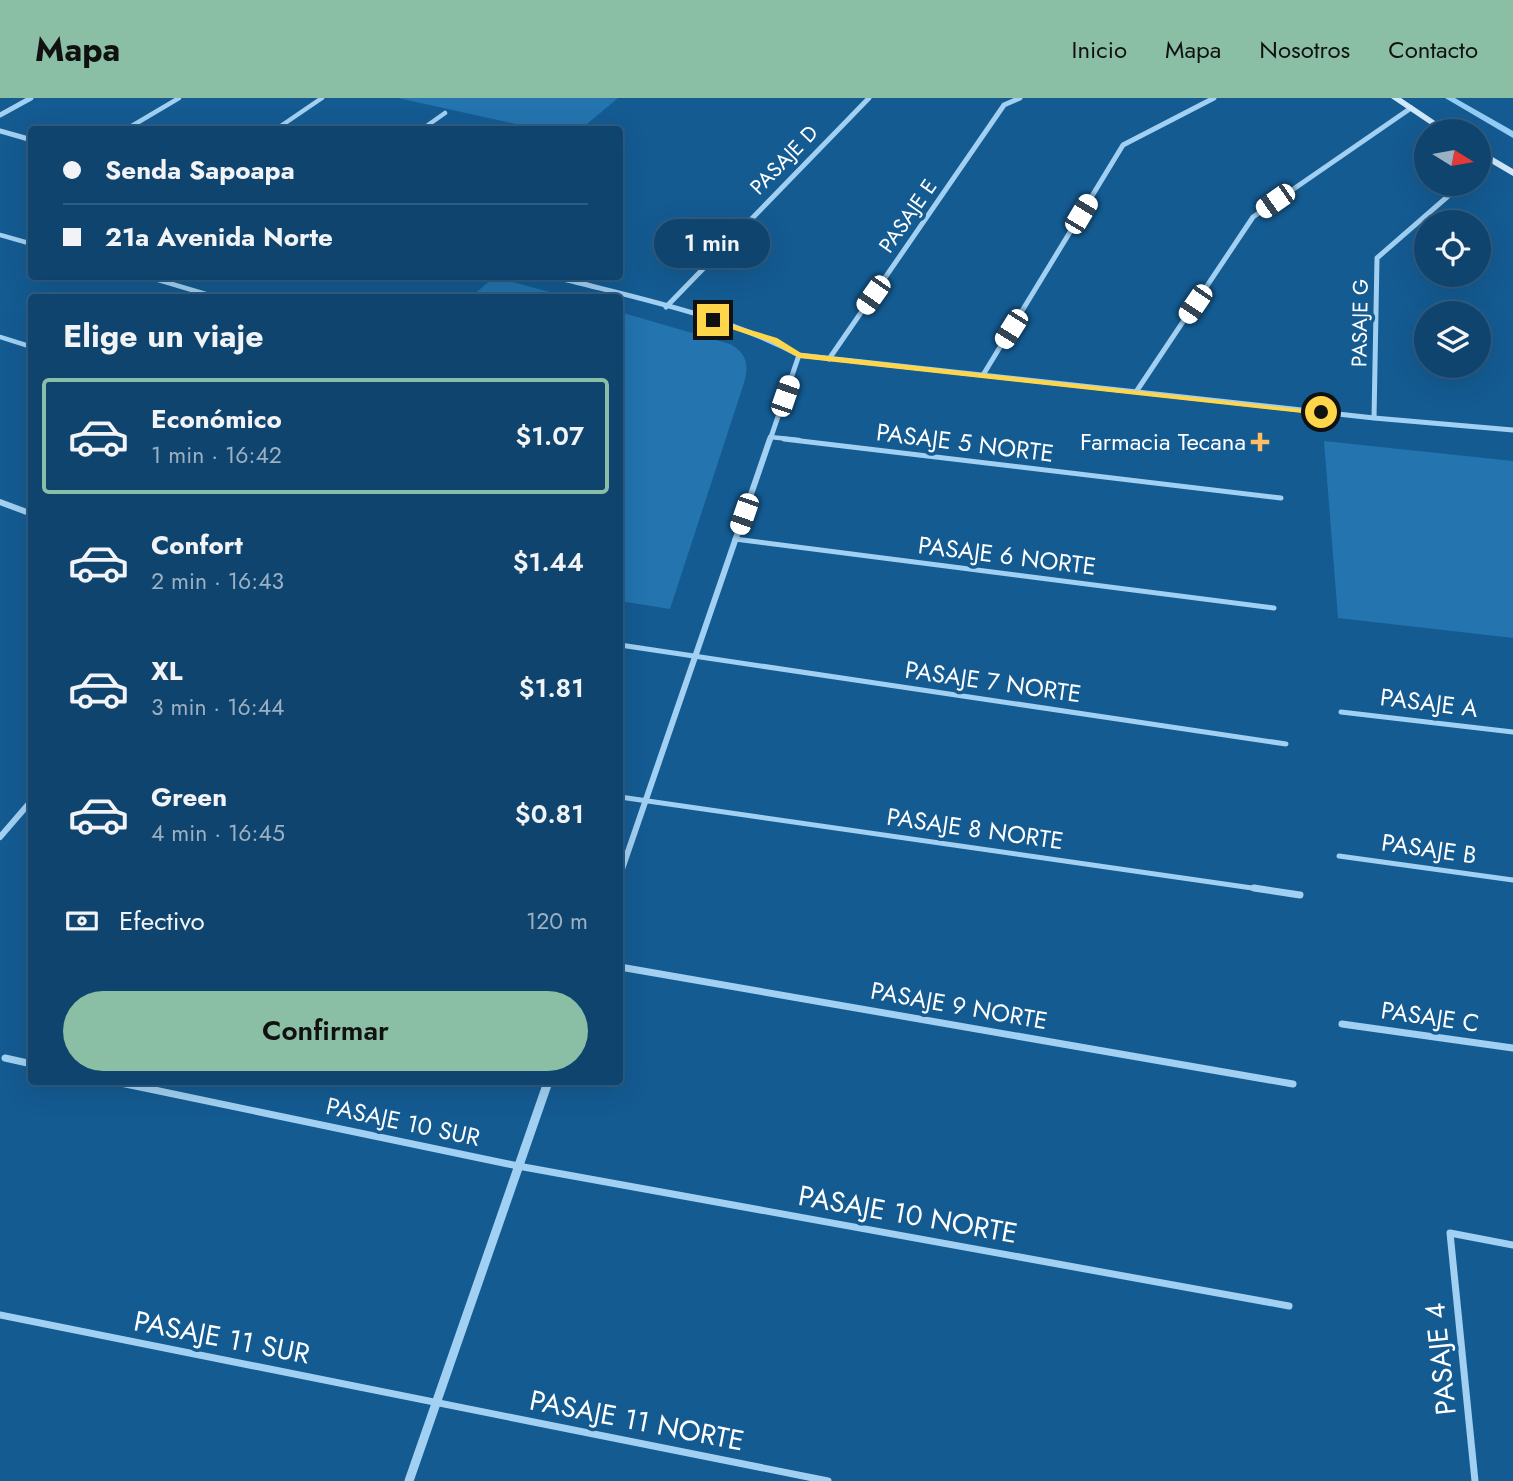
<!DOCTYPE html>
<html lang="es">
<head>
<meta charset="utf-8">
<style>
	:root { --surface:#0f446e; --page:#1d4e76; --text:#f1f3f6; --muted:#9bb0c2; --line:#2f5c81; --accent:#8abfa5 }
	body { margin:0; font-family:Jost,sans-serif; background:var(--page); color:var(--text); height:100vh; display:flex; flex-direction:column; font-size:26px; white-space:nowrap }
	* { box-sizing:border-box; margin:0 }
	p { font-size:23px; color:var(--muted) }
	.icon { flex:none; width:38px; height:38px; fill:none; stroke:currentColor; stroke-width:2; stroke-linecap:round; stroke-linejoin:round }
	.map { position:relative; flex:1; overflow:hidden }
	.side { position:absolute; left:28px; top:196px; width:595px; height:791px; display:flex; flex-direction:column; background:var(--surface); border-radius:7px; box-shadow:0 7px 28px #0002,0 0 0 2px var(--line) }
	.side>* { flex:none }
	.guide { position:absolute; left:28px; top:28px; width:595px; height:154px; border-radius:7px; box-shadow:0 7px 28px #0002,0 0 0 2px var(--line); display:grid; align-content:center; height:154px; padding:0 35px; background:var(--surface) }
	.needle { width:46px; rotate:101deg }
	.controls { position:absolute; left:1414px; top:21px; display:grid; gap:14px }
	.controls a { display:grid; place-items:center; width:77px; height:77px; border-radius:50%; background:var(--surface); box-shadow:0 7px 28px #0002,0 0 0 2px var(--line); font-size:35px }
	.end { position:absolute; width:32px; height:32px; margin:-16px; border:9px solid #ffd54a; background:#111; box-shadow:0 0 0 4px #111 }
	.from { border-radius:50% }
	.bubble { position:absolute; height:49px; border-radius:24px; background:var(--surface); box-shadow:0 7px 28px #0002,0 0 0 2px var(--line); font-size:23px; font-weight:600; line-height:49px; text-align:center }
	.car { position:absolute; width:21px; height:42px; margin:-21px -10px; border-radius:9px; box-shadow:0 0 5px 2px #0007; background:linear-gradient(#fff 24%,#345 0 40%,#fff 0 76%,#345 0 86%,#fff 0) }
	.guide b { display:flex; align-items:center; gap:24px; height:66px; font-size:26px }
	.guide b+b { border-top:2px solid var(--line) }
	.guide i { width:18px; height:18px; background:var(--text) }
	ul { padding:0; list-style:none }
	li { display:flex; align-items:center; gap:21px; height:116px; margin:0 14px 10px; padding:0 21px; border:4px solid transparent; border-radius:7px }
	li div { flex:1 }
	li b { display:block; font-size:26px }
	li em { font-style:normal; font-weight:600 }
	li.selected { border-color:var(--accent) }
	li>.icon { width:63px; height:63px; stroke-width:1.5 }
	h2 { padding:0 35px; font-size:32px; line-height:84px }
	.pay { display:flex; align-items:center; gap:18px; height:77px; padding:0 35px; font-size:26px }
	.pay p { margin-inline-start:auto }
	.action { display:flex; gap:14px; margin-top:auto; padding:14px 35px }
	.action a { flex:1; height:80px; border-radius:42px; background:var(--accent); color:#111; font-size:28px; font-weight:600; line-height:80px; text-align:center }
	header { display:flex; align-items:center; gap:42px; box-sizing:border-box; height:98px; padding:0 35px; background:var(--accent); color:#111 }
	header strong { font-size:33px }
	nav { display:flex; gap:38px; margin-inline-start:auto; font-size:24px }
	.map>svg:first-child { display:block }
	.green { fill:#2374af }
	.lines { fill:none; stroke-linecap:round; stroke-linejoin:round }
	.stream { fill:#93ccf5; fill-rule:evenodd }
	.pedestrian-far2 { stroke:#a1d0f2; stroke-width:4.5 }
	.pedestrian-far1 { stroke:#a1d0f2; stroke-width:5 }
	.pedestrian { stroke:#a1d0f2; stroke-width:7 }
	.minor-far2 { stroke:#a1d0f2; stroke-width:5 }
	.minor-far1 { stroke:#a1d0f2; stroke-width:6 }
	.minor { stroke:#a1d0f2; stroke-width:9 }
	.secondary { fill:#d0e8fc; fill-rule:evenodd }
	.route { fill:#ffd54a }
	.poi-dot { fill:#ffbe62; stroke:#145b92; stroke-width:2.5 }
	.labels { text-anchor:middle; stroke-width:7; stroke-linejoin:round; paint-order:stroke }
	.far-street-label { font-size:21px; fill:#fff; stroke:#145b92 }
	.poi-label { font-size:24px; fill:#fff; stroke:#145b92; text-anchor:end }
	.street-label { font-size:24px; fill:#fff; stroke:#145b92 }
	.near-street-label { font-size:28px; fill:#fff; stroke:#145b92 }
</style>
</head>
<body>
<header>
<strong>Mapa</strong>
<nav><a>Inicio</a><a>Mapa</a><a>Nosotros</a><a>Contacto</a></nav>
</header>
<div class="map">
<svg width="1513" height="1383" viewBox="0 0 1513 1383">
	<rect width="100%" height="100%" fill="#145b92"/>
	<!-- green -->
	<path class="green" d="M398,0h220l-37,31h-43z
		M494,179l74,20h-97z
		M620,214l110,32c17,9 19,21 14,39l-74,226 -50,-8z
		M1324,343l189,20v177l-175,-20z"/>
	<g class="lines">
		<!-- stream -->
		<path class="stream" d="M1445,0h10l58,33v7z"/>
		<!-- pedestrian-far2 -->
		<path class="pedestrian-far2" d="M125,32l54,-32
			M275,32l47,-32
			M421,32l24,-17
			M0,137l32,9
			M145,178l74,22
			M0,239l32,10
			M770,339l29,3"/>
		<!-- pedestrian-far1 -->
		<path class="pedestrian-far1" d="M784,341l497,59
			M735,441l539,69
			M620,547l666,99
			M1341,614l172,20
			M620,699l646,93
			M1339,758l174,24"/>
		<!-- pedestrian -->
		<path class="pedestrian" d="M1254,790l46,7
			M620,869l673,117
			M1342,926l171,24
			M5,960l27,6
			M116,984l402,84 771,140
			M0,1217l828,166
			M1475,1383l-25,-248 63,12"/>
		<!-- minor-far2 -->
		<path class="minor-far2" d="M0,17l31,-17
			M0,33l32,9
			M1479,71l11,-10
			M552,178c84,22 169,38 247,79l575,63 139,12
			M666,209l203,-209
			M829,261l175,-254 16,-7
			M983,277l140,-230 91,-47
			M1136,294l117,-175 158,-109
			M1374,320l3,-160 85,-74
			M770,342l29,-85"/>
		<!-- minor-far1 -->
		<path class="minor-far1" d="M0,404l32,12
			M0,739l32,-37
			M620,777l150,-436"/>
		<!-- minor -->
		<path class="minor" d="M409,1383l139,-399"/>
		<!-- secondary -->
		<path class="secondary" d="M1391,0h10l49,33h-10z
			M1479,51l34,20v7l-34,-20z"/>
	</g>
	<!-- route -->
	<path class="route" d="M710,220l67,20 24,15 525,59 -5,3 -522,-57 -28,-16 -61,-20z"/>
	<!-- markers -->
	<path class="poi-dot" d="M1256.5 333.5h7v7h7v7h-7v7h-7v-7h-7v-7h7z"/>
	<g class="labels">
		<!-- far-street labels -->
		<g class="far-street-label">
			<text transform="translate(784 62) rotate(-46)" y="7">PASAJE D</text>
			<text transform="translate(908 118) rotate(-55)" y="7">PASAJE E</text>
			<text transform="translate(1360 225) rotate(-89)" y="7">PASAJE G</text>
		</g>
		<!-- poi labels -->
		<g class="poi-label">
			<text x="1246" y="352">Farmacia Tecana</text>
		</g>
		<!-- street labels -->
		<g class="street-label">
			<text transform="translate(965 345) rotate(7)" y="8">PASAJE 5 NORTE</text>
			<text transform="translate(1007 458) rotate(7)" y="8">PASAJE 6 NORTE</text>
			<text transform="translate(993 584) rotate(8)" y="8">PASAJE 7 NORTE</text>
			<text transform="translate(1429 605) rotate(7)" y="8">PASAJE A</text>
			<text transform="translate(975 731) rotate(8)" y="8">PASAJE 8 NORTE</text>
			<text transform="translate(1429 751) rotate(8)" y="8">PASAJE B</text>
			<text transform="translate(959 908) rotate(10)" y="8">PASAJE 9 NORTE</text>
			<text transform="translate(1430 919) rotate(8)" y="8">PASAJE C</text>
			<text transform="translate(403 1024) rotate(12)" y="8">PASAJE 10 SUR</text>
		</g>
		<!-- near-street labels -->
		<g class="near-street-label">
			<text transform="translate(908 1116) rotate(10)" y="10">PASAJE 10 NORTE</text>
			<text transform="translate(222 1239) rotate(11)" y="10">PASAJE 11 SUR</text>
			<text transform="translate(1440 1261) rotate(-96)" y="10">PASAJE 4</text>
			<text transform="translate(637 1322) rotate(11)" y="10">PASAJE 11 NORTE</text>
		</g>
	</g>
</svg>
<div class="controls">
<a><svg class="needle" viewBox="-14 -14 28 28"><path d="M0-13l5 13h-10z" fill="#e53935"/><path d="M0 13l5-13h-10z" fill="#9bb0c2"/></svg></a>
<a><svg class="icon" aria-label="locate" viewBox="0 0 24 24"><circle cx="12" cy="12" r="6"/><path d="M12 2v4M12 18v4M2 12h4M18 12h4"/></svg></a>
<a><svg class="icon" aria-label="layers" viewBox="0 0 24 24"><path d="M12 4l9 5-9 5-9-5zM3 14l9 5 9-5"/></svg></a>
</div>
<i class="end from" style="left:1321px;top:314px"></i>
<i class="end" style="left:713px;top:222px"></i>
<div class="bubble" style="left:654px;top:121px;width:116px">1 min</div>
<i class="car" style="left:1275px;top:103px;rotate:235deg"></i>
<i class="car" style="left:1081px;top:116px;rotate:31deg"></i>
<i class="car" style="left:873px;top:197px;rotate:215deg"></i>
<i class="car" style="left:1195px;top:206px;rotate:214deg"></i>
<i class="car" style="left:1011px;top:231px;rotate:212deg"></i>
<i class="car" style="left:785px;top:298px;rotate:19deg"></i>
<i class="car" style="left:744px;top:416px;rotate:199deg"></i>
<div class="guide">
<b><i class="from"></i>Senda Sapoapa</b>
<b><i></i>21a Avenida Norte</b>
</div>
<section class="side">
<h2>Elige un viaje</h2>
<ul>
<li class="selected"><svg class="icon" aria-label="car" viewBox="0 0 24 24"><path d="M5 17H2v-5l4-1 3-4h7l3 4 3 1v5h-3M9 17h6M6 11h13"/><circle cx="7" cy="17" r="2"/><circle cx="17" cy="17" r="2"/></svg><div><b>Económico</b><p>1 min · 16:42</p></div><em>$1.07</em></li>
<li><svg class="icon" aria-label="car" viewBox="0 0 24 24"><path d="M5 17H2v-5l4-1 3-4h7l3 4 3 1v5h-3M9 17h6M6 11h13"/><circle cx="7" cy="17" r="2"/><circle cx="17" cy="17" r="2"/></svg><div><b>Confort</b><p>2 min · 16:43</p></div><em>$1.44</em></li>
<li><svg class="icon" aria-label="car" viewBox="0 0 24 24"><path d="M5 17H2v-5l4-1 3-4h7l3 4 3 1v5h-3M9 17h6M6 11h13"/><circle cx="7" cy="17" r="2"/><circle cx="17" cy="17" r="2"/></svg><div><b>XL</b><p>3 min · 16:44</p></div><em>$1.81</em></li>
<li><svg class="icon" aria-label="car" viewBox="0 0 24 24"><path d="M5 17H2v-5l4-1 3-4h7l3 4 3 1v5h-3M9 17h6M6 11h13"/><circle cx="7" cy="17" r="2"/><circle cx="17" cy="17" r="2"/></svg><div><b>Green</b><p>4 min · 16:45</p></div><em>$0.81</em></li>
</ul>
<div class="pay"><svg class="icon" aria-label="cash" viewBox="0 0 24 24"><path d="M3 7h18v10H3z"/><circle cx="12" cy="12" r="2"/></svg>Efectivo<p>120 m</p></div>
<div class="action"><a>Confirmar</a></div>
</section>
</div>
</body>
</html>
